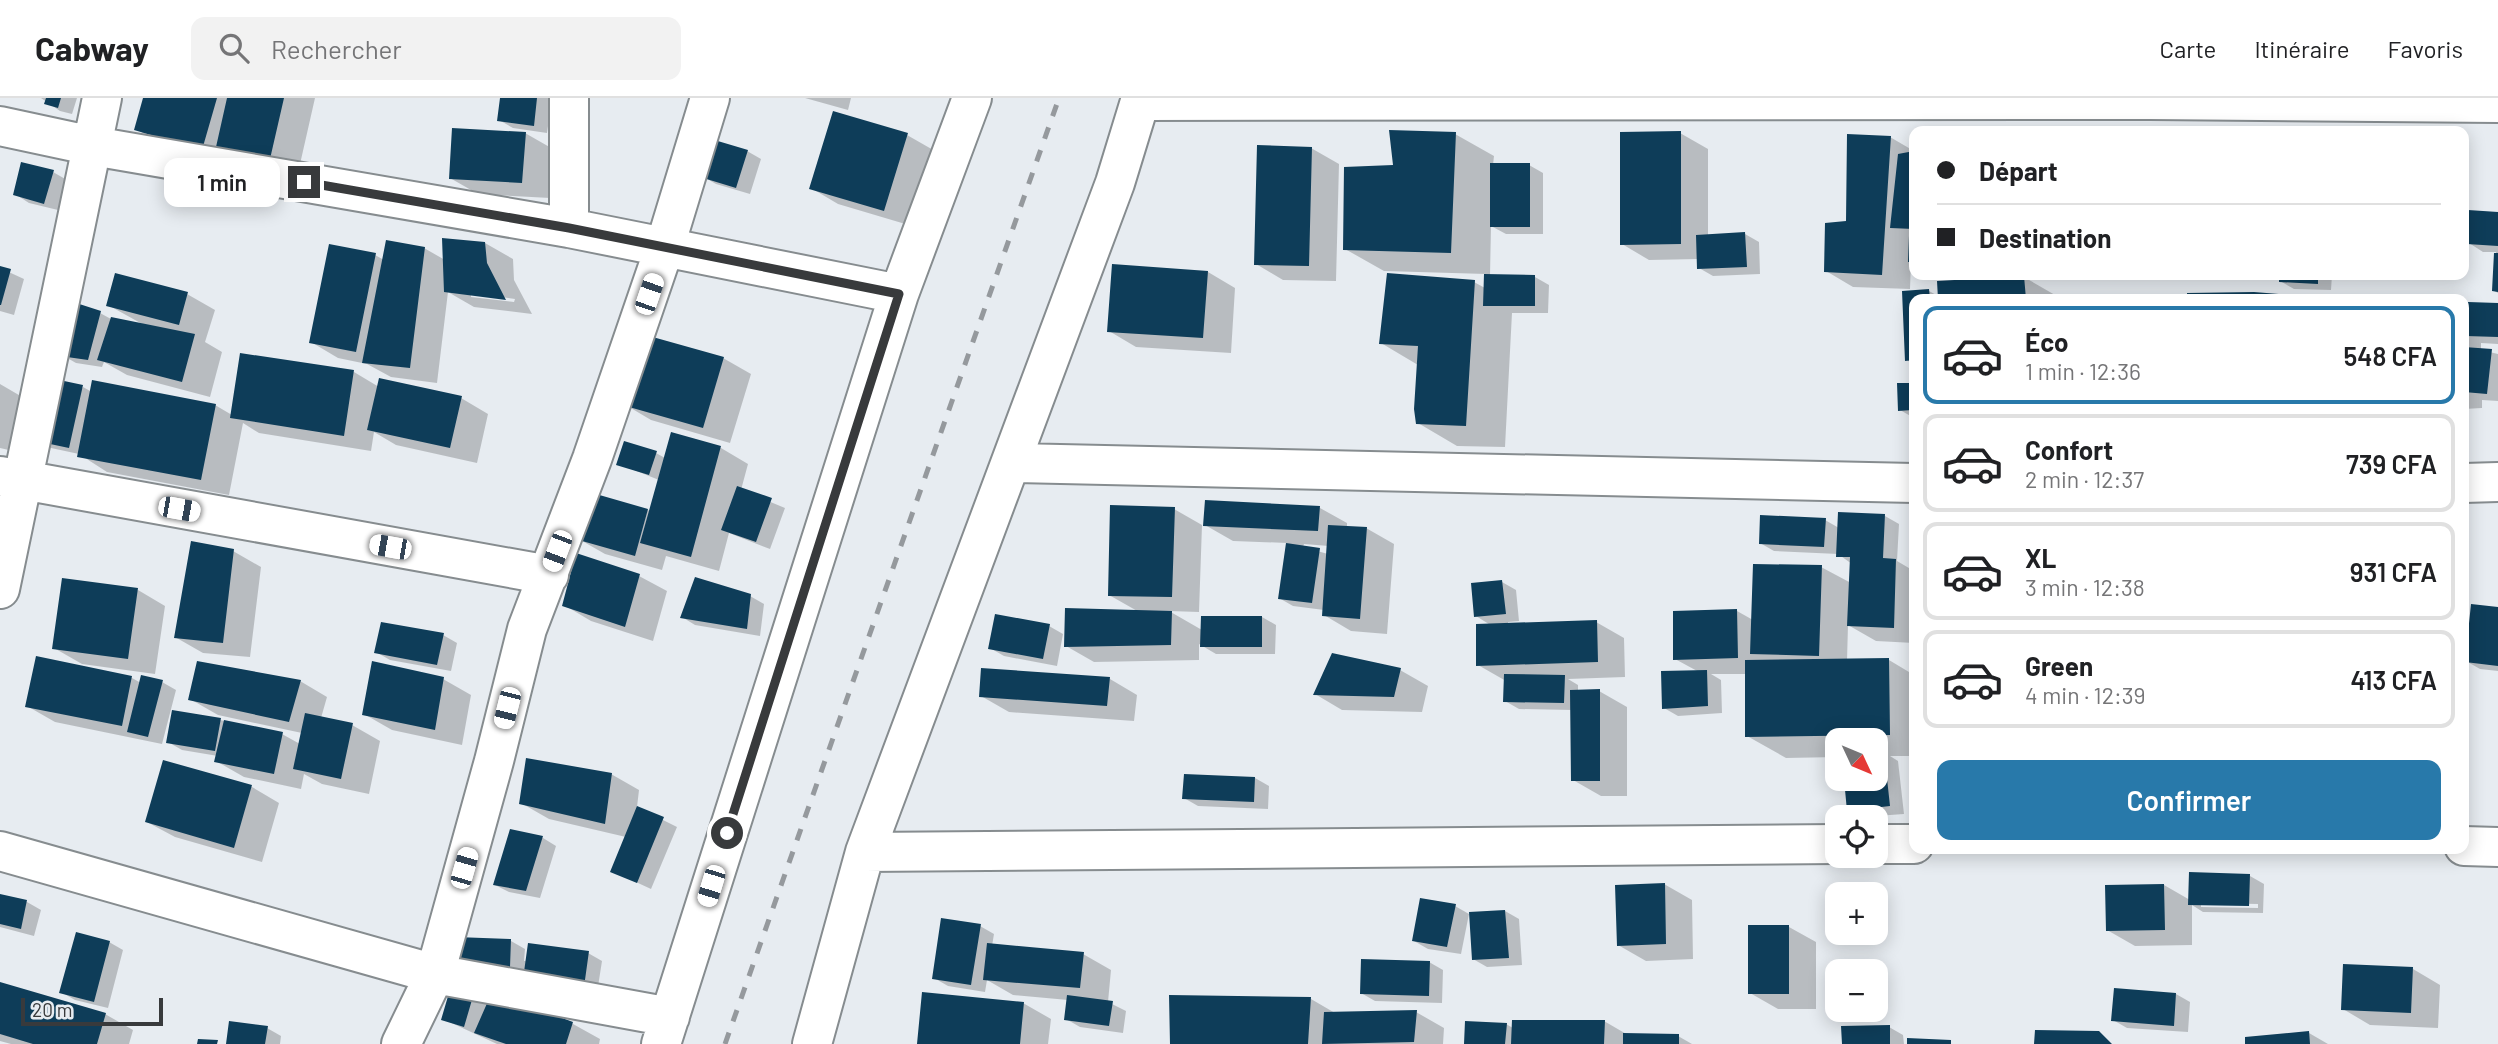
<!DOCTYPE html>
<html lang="fr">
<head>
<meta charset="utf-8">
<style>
	:root { --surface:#fff; --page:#f2f2f2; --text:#202124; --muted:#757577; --line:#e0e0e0; --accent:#2879aa }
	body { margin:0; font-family:Barlow,sans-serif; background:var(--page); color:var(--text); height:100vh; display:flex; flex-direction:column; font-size:26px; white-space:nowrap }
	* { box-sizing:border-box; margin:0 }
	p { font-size:23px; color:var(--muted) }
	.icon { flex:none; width:38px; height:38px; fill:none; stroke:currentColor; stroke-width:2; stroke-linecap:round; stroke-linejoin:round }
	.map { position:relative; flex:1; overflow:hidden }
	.details { position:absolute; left:1909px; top:196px; width:560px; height:560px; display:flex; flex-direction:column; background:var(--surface); border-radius:14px; box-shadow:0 4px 18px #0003 }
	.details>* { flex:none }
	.banner { position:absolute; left:1909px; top:28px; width:560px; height:154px; border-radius:14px; box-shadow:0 4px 18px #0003; display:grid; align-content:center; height:154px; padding:0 28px; background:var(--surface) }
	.needle { width:46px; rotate:134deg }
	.controls { position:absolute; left:1825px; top:630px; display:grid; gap:14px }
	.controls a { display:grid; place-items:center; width:63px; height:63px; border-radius:14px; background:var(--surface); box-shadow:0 4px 18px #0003; font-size:35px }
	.scale { position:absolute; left:21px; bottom:18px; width:142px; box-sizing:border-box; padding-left:7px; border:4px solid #383a3c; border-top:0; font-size:19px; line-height:24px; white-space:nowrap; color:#383a3c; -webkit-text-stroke:5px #e7ecf1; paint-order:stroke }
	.end { position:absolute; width:32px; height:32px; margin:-16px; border:9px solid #383a3c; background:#fff; box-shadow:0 0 0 4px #fff }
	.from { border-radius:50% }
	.bubble { position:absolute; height:49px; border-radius:14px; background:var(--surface); box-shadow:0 4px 18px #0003; font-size:23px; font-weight:600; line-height:49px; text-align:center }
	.car { position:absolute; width:21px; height:42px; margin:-21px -10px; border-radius:9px; box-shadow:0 0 5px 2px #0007; background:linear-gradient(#fff 24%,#345 0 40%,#fff 0 76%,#345 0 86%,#fff 0) }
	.banner b { display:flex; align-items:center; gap:24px; height:66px; font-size:26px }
	.banner b+b { border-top:2px solid var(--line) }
	.banner i { width:18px; height:18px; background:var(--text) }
	ul { padding:12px 0 0; list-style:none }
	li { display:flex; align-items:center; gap:21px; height:98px; margin:0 14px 10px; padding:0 14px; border:4px solid var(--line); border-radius:14px }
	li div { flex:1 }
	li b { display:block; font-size:26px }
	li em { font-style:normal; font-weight:600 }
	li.current { border-color:var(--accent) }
	li>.icon { width:63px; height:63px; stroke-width:1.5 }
	.primary-button { display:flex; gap:14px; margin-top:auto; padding:14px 28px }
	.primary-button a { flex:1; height:80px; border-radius:14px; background:var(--accent); color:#fff; font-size:28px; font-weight:600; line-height:80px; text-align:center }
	header { display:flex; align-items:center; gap:42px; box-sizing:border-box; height:98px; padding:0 35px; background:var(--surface); border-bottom:2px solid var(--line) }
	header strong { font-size:33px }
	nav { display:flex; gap:38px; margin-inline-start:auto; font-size:24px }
	.search { width:490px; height:63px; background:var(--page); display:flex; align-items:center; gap:18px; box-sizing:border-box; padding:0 24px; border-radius:14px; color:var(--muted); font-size:26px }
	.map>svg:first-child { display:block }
	.shadow { fill:#0003; fill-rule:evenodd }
	.building { fill:#0e3d59 }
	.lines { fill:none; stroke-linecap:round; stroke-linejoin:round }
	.minor-casing { stroke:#868c8f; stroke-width:42 }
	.minor { stroke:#fff; stroke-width:38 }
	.rail { stroke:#95999d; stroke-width:5; stroke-dasharray:12 12; stroke-linecap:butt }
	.route { stroke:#383a3c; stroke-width:9 }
</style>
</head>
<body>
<header>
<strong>Cabway</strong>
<div class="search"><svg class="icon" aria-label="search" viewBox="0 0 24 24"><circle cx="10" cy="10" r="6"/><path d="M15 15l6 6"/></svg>Rechercher</div>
<nav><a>Carte</a><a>Itinéraire</a><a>Favoris</a></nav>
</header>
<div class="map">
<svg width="2498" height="946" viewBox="0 0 2498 946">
	<rect width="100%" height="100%" fill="#e7ecf1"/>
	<!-- shadow -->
	<path class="shadow" d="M41,0h36l-5,16 -12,-3z
		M145,0h170l-17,75 -135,-28 -27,-16z
		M502,0h50l-5,35 -34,-5 -14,-8z
		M805,0h46l-3,12z
		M525,35l28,16 -3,49 -72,-4 -28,-16z
		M1680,35l28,16v87l37,-2 14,8 1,32 -47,2 -14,-8v-9l-50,1 -27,-16z
		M1455,36l39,22 -1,9h36l14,8v61h-37l-15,-8 -1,50 45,1 14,8 -1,28h-36l-7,134 -48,-1 -39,-23v-58l-37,-22 93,-61 11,6 1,-14 -102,-3 -39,-22 50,-82z
		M907,37l28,16 -23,75 -74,-22 -27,-16z
		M1890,39l24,14v113l-3,-2 -1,27 -57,-2 -27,-16z
		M1311,50l28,16 -3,117 -53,-1 -27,-16z
		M747,53l14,8 -11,35 -34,-10 -14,-8z
		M53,74l14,8 -9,30 -29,-7 -14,-9z
		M2498,116v79l-5,-3 3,-38h-13l-14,-9z
		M485,145l28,16 1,21 18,34 -58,-7 -26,-15 -11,91 -46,-6 -24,-13 -29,-6 -27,-16 64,-87 9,5 40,-12 21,12zM471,195l44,6 -1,3 -43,-5z
		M0,170l24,11 -10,36 -14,-4z
		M1208,174l27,16 -4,65 -95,-6 -27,-16z
		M2281,177h51l-1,15 -37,-1 -14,-8z
		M2024,179l38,22h-148v66l-7,-5 -4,-67 26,-2 11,6z
		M187,196l28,16 -10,32 17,10 -12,45 -83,-22 -23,-13 -2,5 -26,-4 -14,-8 38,-42 11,6 33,6 -36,-20z
		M2189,197l101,1 5,3h-106z
		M2498,207v39l-17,-1v7l17,4v47l-16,-1v8l-18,1v-97l5,3z
		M723,260l28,16 -21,69 -79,-23 -27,-16z
		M354,274l25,15 82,11 27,16 -11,49 -81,-18 -22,-13 -3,19 -112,-18 -16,-10 -14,72 -122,-23 -28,-18 -28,-6 -13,-8 45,-53 9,5 123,13 17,10z
		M0,286l24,14 -11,53 -13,-3z
		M1910,286l4,3v31l-14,-8z
		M672,337l49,13 27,16 -7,26 44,18 -15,41 -41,-16 -10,38 -53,-15 -4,14 -57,-16 -28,-16 13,-44 61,17 8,-31 -40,-16 37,-11 9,5z
		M1320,410l27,15v4l19,1 28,16 -7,90 -36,-3 -27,-16v-5l-31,-4 -14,-8 8,-55 -54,-2 -28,-16zM1304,446l25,2 -1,8 -25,-7z
		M1174,411l28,16 -3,87 -30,-1 33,19 60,-13 14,8 -1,29h-59l-17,-10v16l-105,2 -28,-16 73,-34 -30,-17z
		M1885,418l14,8 -2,37 17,10v72l-38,-2 -28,-16 -1,36 42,-1 25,15v81h-24l8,5 6,53 -42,3 -13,-7 -4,-31h31v-39h-38v17l-52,1 -39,-22v-62h-36l10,6 1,33 -44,3 -14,-8 35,-36 -24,-13 62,-48 16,9 68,-53 30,16 1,-19 -14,-10 -64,-3 -14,-8 65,-23 14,8z
		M233,453l28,16 -11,90 -47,-4 -28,-16z
		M639,478l28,15 -14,50 -62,-20 -27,-16z
		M1502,484l14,8 3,31 -11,1v3l88,-3 28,16 1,39 -57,2 10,6v7l21,-1 28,16v89h-26l-28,-16 -1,-70 -53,-1 -14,-8 1,-20 -28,-16 14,-39 -16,-10z
		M138,492l27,16 -10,68 -73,-10 -28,-16z
		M750,498l14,8 -4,32 -65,-11 -13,-8z
		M2498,511v62l-18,-2 -14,-8z
		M1049,528l14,8 -6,32 -53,-10 -14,-8z
		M443,537l14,8 -6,28 -61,-11 -14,-8z
		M37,560l95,20 9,5 21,-1 14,8 -14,54 -107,-22 -28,-16z
		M1400,572l28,16 -6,26 -80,-2 -27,-16z
		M443,581l28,16 -9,50 -70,-15 -28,-16z
		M1110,581l27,16 -3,26 -125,-9 -28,-16z
		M300,583l27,16 -6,21 31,7 28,16 -11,53 -47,-10 -18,-10 -3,15 -57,-12 -28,-16 2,-5 -36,-6 -14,-8 52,-22 62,14 18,10 2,-11 -84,-18 -28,-16z
		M164,664l88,25 27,16 -17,59 -87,-25 -28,-15z
		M611,676l28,16 -2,17 40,20 -26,62 -39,-18 14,-34 -77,-18 -28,-16z
		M1255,680l14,8 -1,23 -70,-3 -14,-8z
		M511,733l32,7 13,8 -16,52 -31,-6 -14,-7z
		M2250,778l14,8 -1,29 -60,-1 -11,-7v40l-57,1 -28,-16v-43l57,-2 26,15zM2201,805l57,1v4l-57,-1z
		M1664,786l28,16 1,59 -47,2 -28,-16z
		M0,797l27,7 14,8 -7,26 -34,-9z
		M1455,808l14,8 -8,40 -33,-5 -14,-8z
		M1505,813l14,8 3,46 -35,2 -14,-8z
		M980,828l14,8 -2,12 91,8 28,16 -3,32 18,9 -3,22 -43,-6 -14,-8 2,-19 -55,-5 -26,-15 -2,12 -37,-6 -14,-8z
		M1789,829l27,15v67h-38l-28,-16z
		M458,841l53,2 14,8 -1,12 64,-8 14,8 -5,32 -57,-14 -16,-9v4l-67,-9z
		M109,844l14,8 -15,58 -33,-8 -14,-8z
		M1429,864l14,8 -1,33 -67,-2 -14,-8z
		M2413,871l27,16 -2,43 -68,-3 -27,-16z
		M0,885l105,31 28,16 -4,14h-118l-11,-3z
		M452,890l41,7 80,29 27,15 -1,5h-102l-54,-25z
		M2176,896l14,8 -2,30 -61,-4 -14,-8z
		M1311,901l24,14 81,-1 28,16 -1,16h-271z
		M1023,905l28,16 -3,25h-130z
		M1604,923l24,14 50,1 14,8h-226l40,-20 7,4z
		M1889,929l14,8 1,9h-61z
		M267,930l14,8 -1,8h-52z
		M2309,935l19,11h-81z"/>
	<!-- building -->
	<path class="building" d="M46,0h15l-3,10 -14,-4z
		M143,0h74l-15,52 -68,-20z
		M227,0h57l-14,61 -54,-12z
		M500,0h37l-3,28 -37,-5z
		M833,13l75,22 -24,78 -75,-22z
		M452,30l74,4 -4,51 -73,-4z
		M1389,32l67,2 -5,121 -108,-3 1,-83 49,-2z
		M1681,33v113l-61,1v-113z
		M1847,36l44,2 -9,139 -58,-3 1,-49 21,-2z
		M711,41l37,11 -12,38 -36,-11z
		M1257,47l55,2 -3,119 -55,-1z
		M1914,53v78l-24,-1 8,-74z
		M21,64l33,8 -10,34 -31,-9z
		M1490,65h40v64h-40z
		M2468,112l30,2v34l-31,-2z
		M1745,134l2,35 -50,2 -1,-34z
		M1909,138h5v26h-6z
		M442,140l43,4 2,21 19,37 -62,-8z
		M386,142l39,7 -15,121 -48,-5z
		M329,146l47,9 -20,99 -47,-9z
		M2494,155h4v39l-6,-1z
		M1112,166l96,7 -5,67 -96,-6z
		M0,168l11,3 -10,36h-1z
		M115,175l73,19 -9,33 -73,-19z
		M1387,175l88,7 -9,146 -50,-2 -2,-15 4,-63 -39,-2z
		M1484,176l51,1v31h-52z
		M2279,177h39v9l-39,-2z
		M2024,178l2,23h-88l-1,-18z
		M1929,191l1,10h-16v61l-9,1 -3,-70z
		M2254,194l36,3 1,4h-104v-6z
		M70,203l31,10 -13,49 -28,-4z
		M2468,204l30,1v34l-32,-1z
		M111,219l84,17 -13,48 -85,-22z
		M642,236l82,23 -21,71 -81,-23z
		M2464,249l28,2 -5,45 -23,-2z
		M240,255l114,17 -10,66 -114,-18z
		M50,280l33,7 -14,63 -33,-7z
		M379,280l83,18 -12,52 -83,-18z
		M92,282l124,24 -15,76 -124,-23z
		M1897,285h13l2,27 -14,1z
		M671,334l50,14 -30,111 -51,-14z
		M624,343l33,10 -8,24 -33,-10z
		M737,388l35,12 -16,44 -35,-12z
		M589,394l59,17 -13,47 -60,-17z
		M1205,402l115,6 -2,25 -115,-5z
		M1110,407l65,2 -3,90 -64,-1z
		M1838,414l47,2 -2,44 13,1 -2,69 -47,-2 3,-69h-14z
		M1760,417l66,3 -2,29 -65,-3z
		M1328,427l39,2 -7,92 -38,-3z
		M191,443l43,8 -11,94 -49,-5z
		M1286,445l34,5 -8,55 -34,-4z
		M576,455l64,21 -15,53 -63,-21z
		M1753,466l69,1 -3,91 -69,-2z
		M695,479l56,17 -4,35 -67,-11z
		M62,480l76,10 -10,71 -76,-10z
		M1502,482l4,34 -32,3 -3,-34z
		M2471,506l27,3v59l-33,-4z
		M1065,510l107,3 -1,34 -107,2z
		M1737,511l1,49 -65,2v-49z
		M995,516l55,10 -7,35 -55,-10z
		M1201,518h61v31h-62z
		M1597,522l1,42 -122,4v-42z
		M381,524l63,11 -7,32 -63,-12z
		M1332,555l69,15 -7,29 -81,-2z
		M36,558l96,20 -10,50 -97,-19z
		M1889,560l1,77 -145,2v-77z
		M197,563l104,19 -12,42 -101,-22z
		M372,563l72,16 -9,53 -73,-15z
		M981,570l129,9 -3,29 -128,-9z
		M1707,572l1,36 -46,3 -1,-38z
		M1504,576l61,1 -1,28 -61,-1z
		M141,577l22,5 -15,57 -21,-5z
		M1600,591v92h-29l-1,-91z
		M172,612l49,8 -6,33 -49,-8z
		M305,615l48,10 -12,56 -48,-10z
		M224,622l59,12 -9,42 -60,-12z
		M1884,653l6,55 -43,5 -3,-32h32v-27z
		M526,660l86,15 -7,51 -86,-20z
		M163,662l89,25 -18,63 -89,-26z
		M1184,676l71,3 -1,25 -72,-3z
		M637,708l27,11 -27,66 -27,-11z
		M510,731l33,7 -17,55 -33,-6z
		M2189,774l61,2 -1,32 -61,-1z
		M1665,785l1,61 -49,2 -2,-61z
		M2164,786l1,46 -59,1 -1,-46z
		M0,796l27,6 -6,29 -21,-5z
		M1420,800l36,6 -9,43 -35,-6z
		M1505,812l4,48 -37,2 -3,-48z
		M941,820l40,6 -10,61 -39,-6z
		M1748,827h41v69h-41z
		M76,834l34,9 -16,61 -35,-9z
		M456,839l55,2 -1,28 -55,-1z
		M528,845l61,8 -5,36 -60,-15z
		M987,845l97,9 -4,36 -97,-8z
		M1361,861l69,2 -1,35 -69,-2z
		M2343,866l70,3 -2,46 -70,-3z
		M0,884l106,31 -9,31h-64l-33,-10z
		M451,888l23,7 -10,34 -23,-7z
		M2114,890l62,5 -2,33 -63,-5z
		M492,894l81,30 -7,22h-60l-32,-11z
		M922,894l102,10 -4,42h-103z
		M1067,897l46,6 -4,25 -45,-6z
		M1169,897l142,2 -3,47h-138z
		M1417,912l-3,32 -92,2 2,-32z
		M1512,922h93l-1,24h-93z
		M229,923l39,5 -3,18h-39z
		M1465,923l42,2 -2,21h-41z
		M1890,927v19h-48l-1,-18z
		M2035,932l64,1 13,13h-78z
		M2309,933l1,13h-65v-7z
		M1623,935l56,1v10h-56z
		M1907,940l44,2v4h-44z
		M198,941l20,1 -1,4h-20z"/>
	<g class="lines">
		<!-- minor casing -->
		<g class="minor-casing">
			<path id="minor" d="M1140,3l1010,-1 348,3
				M0,28l93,20 476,82 330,66
				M569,130v-130
				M1011,365l903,20
				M0,378l549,99
				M2464,385l34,-1
				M0,491l102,-491
				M1876,746h38
				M2464,748l34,1
				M0,753l435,123 235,43
				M865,754l973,-8
				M401,946l34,-70 59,-213 33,-132 65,-170 73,-213 45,-148
				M661,946l238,-750 73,-196
				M812,946l53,-192 250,-669 26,-85"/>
		</g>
		<!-- minor -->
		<use href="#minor" class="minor"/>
		<!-- rail -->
		<path class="rail" d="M725,946l334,-946"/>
	</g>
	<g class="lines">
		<!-- route -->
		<path class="route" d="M304,84l265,46 330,66 -172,539"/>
	</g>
</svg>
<div class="controls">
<a><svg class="needle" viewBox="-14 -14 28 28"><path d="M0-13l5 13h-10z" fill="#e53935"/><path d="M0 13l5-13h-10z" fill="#757577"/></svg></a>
<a><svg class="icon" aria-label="locate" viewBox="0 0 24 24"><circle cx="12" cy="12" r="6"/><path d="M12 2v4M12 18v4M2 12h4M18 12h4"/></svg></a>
<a>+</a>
<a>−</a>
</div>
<div class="scale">20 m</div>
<i class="end from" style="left:727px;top:735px"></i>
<i class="end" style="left:304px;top:84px"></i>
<div class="bubble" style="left:164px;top:60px;width:116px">1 min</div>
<i class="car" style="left:649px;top:196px;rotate:19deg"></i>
<i class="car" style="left:179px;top:411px;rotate:100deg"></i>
<i class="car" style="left:390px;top:449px;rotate:280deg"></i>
<i class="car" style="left:557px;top:453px;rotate:201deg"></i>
<i class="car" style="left:507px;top:610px;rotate:194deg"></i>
<i class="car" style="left:464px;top:770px;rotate:16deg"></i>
<i class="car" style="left:711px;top:788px;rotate:197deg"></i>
<div class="banner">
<b><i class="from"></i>Départ</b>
<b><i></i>Destination</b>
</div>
<section class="details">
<ul>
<li class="current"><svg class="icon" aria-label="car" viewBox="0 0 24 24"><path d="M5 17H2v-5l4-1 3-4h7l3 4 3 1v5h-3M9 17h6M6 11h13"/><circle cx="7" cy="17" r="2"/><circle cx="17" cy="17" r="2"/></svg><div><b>Éco</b><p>1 min · 12:36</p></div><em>548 CFA</em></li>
<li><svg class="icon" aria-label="car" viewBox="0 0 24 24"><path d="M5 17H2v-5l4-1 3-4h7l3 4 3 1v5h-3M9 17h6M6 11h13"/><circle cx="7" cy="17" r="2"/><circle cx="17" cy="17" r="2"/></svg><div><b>Confort</b><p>2 min · 12:37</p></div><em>739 CFA</em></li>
<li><svg class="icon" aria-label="car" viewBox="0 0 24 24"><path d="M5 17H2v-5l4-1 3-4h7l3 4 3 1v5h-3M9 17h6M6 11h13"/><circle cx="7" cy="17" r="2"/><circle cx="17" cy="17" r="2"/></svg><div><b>XL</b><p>3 min · 12:38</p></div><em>931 CFA</em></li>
<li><svg class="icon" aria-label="car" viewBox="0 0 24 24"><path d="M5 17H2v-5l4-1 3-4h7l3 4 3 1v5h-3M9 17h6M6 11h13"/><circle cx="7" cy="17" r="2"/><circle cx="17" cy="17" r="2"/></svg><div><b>Green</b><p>4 min · 12:39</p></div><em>413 CFA</em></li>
</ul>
<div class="primary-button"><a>Confirmer</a></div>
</section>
</div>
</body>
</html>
